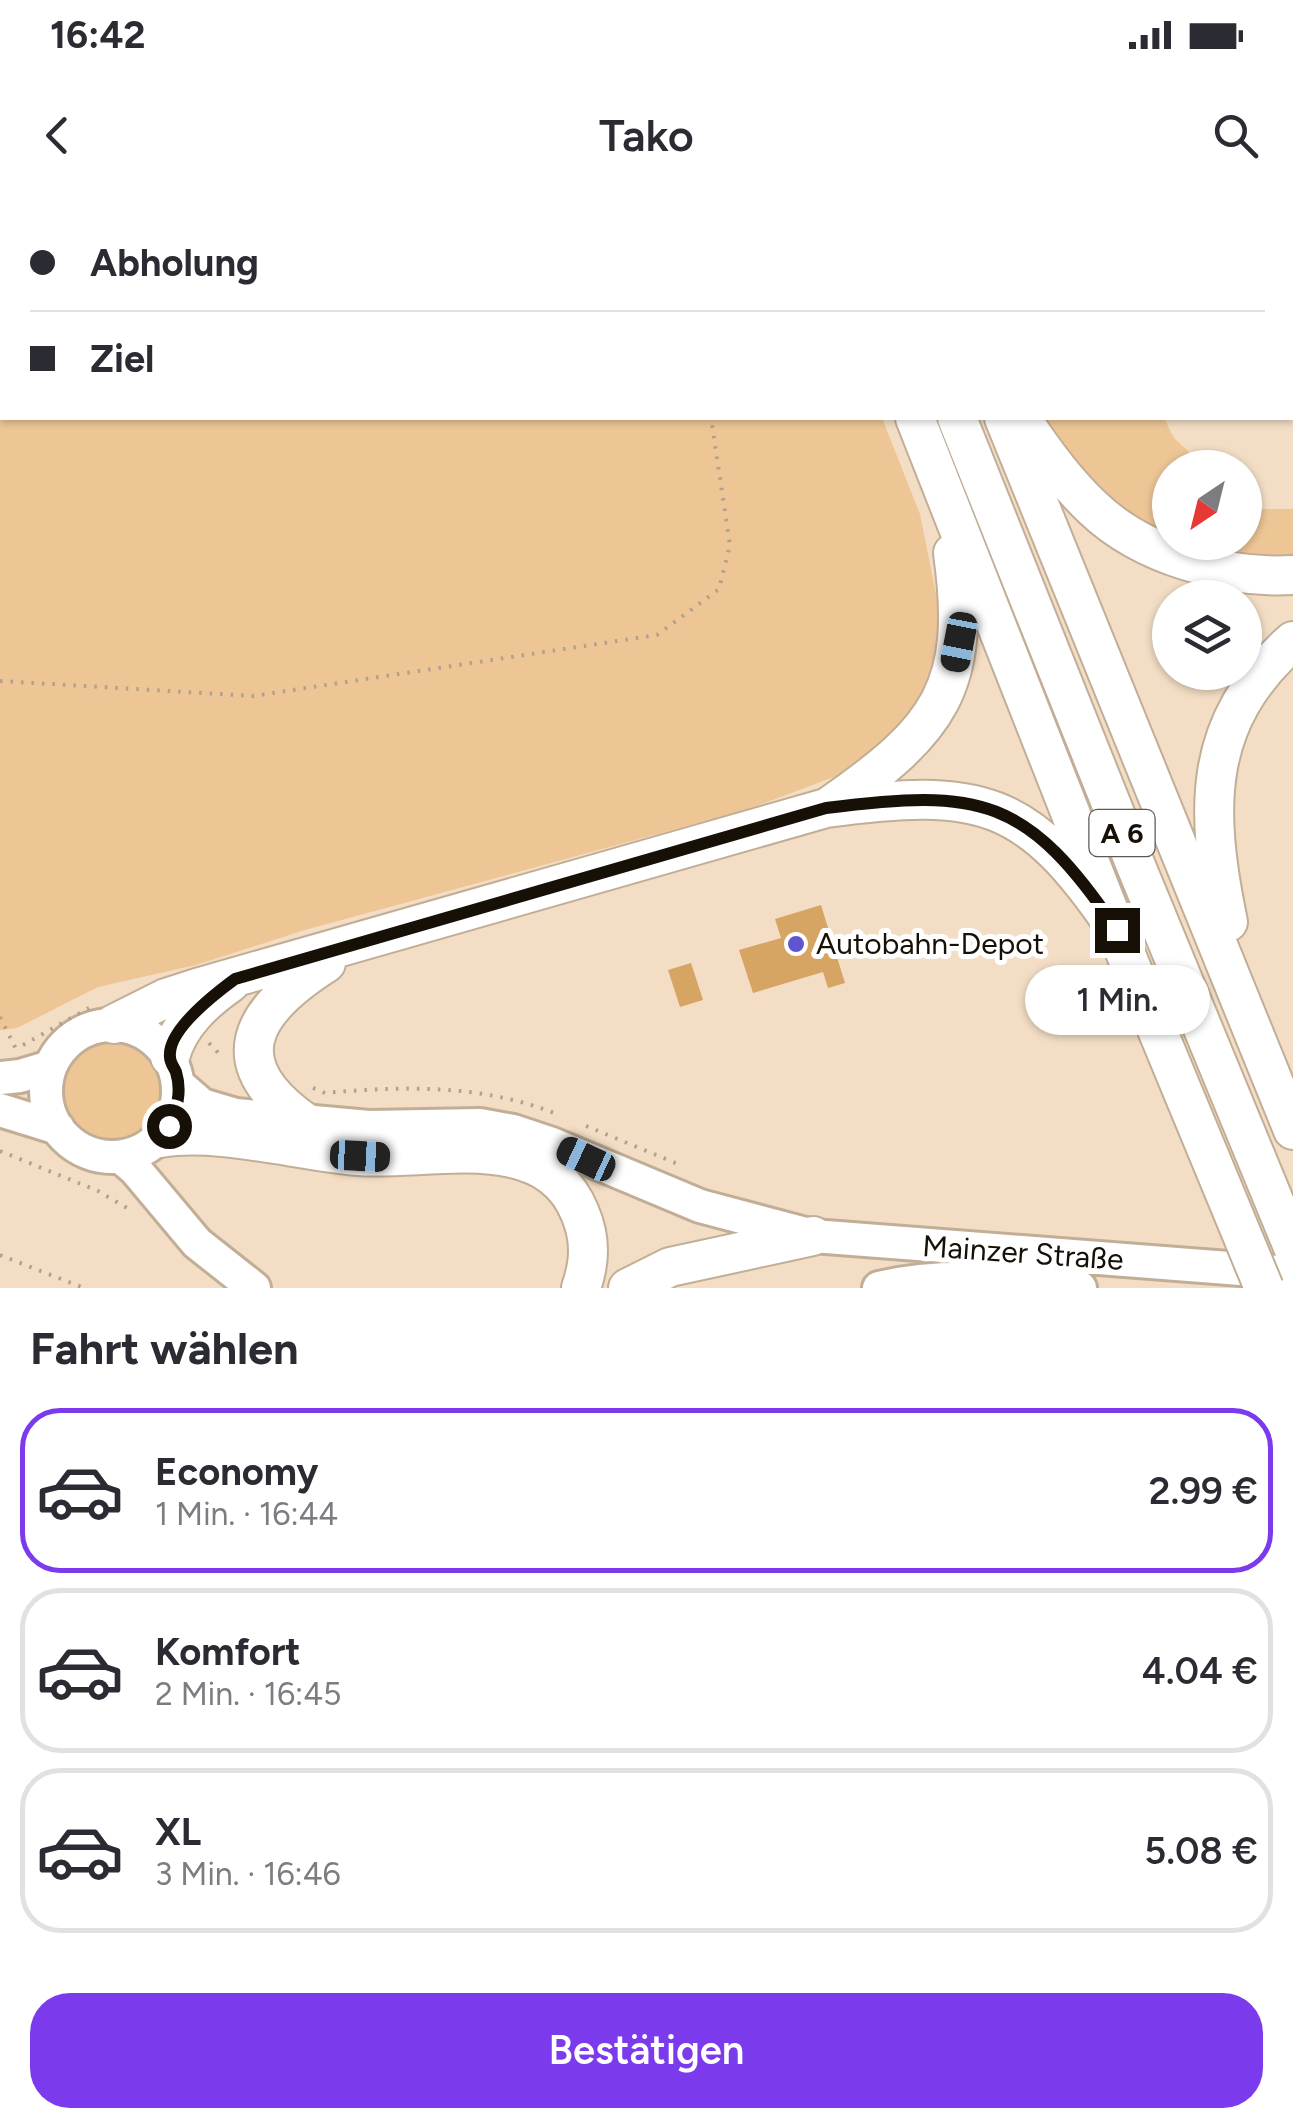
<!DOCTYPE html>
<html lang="de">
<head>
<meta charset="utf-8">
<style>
	:root { --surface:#fff; --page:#f7f7f7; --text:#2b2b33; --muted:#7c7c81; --line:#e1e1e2; --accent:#7c3aed }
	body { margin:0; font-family:Figtree,sans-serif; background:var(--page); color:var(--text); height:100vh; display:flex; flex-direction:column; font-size:38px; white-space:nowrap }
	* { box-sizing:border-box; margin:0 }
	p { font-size:32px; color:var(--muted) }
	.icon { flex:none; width:55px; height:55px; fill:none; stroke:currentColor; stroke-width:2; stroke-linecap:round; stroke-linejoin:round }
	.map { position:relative; height:1088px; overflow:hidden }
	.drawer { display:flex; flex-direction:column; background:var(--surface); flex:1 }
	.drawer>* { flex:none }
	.top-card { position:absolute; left:0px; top:0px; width:1295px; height:220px; box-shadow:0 2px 8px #0004; display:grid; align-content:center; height:220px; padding:0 30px; background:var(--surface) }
	.needle { width:65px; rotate:215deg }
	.fabs { position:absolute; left:1152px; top:250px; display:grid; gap:20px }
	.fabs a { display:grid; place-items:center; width:110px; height:110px; border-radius:50%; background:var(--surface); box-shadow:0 2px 8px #0004; font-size:50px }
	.end { position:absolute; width:45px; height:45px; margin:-22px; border:12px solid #171007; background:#fff; box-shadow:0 0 0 5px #fff }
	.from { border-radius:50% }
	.bubble { position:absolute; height:70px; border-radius:35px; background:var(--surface); box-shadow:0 2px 8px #0004; font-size:32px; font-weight:600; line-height:70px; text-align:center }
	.car { position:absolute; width:30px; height:60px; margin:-30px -15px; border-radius:12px; box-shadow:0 0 8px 2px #0007; background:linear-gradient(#222 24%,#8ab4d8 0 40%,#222 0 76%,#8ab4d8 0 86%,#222 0) }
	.top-card b { display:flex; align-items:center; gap:35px; height:95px; font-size:38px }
	.top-card b+b { border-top:2px solid var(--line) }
	.top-card i { width:25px; height:25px; background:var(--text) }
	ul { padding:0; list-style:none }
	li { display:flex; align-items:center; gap:30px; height:165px; margin:0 20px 15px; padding:0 10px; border:5px solid var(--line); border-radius:40px }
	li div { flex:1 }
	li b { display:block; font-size:38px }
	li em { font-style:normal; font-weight:600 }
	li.active { border-color:var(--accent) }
	li>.icon { width:90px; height:90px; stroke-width:1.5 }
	h2 { padding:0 30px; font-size:45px; line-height:120px }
	.primary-button { display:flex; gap:20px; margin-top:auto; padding:20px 30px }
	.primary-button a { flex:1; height:115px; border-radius:40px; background:var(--accent); color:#fff; font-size:40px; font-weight:600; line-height:115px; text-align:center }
	.status { display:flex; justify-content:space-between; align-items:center; height:70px; padding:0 50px; background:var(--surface); direction:ltr }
	.status svg { height:28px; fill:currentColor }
	header { display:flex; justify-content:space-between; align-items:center; height:130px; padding:0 30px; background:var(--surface); font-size:45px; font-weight:600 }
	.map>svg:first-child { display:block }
	.green { fill:#eec696 }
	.building { fill:#d6a463 }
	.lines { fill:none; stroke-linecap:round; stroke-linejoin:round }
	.major-casing { stroke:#c2ae96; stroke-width:38 }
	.highway-casing { stroke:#c2ae96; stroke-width:42 }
	.path { stroke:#b1a08c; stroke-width:4; stroke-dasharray:2.5 8; stroke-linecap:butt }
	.major { stroke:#fff; stroke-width:32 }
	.highway { stroke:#fff; stroke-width:38 }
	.highway-bridge-casing { stroke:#c2ae96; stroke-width:42; stroke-linecap:butt }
	.highway-bridge { stroke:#fff; stroke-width:38 }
	.route { stroke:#171007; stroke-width:12 }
	.poi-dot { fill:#6055ce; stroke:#fff; stroke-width:4 }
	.labels { text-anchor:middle; stroke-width:10; stroke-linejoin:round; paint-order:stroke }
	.shield { fill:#fff; stroke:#5d5851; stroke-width:2.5 }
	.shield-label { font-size:28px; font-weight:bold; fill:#171007 }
	.poi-label { font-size:30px; fill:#171007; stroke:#fff; text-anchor:start }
	.street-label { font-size:30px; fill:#171007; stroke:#fff }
</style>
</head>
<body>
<div class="status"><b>16:42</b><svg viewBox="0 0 49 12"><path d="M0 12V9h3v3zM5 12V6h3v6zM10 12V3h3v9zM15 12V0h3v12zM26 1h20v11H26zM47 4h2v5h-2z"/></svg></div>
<header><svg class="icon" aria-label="back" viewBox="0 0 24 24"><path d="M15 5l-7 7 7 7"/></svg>Tako<svg class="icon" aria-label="search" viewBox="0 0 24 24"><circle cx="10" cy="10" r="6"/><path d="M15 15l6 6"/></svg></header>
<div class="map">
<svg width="1293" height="1088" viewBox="0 0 1293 1088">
	<rect width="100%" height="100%" fill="#f3dec5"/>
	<!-- green -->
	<path class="green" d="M0,0h797l1,2h-796v216h880l38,96 21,105 -13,73 -57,71 -122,46 -444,121 -109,35 -98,22 -81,41 -17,2z
		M1041,218h123l10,20 31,29 -35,1v71l-74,-41z
		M1245,302l9,7h39v51l-27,1 -84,-18 63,-1z
		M56 891a56 56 0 1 1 112 0a56 56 0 1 1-112 0Z"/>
	<!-- building -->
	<path class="building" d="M821,705l24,78 -17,5 -5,-16 -70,21 -14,-43 42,-12 -6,-19z
		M691,763l12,37 -23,7 -12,-37z"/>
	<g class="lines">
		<!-- major casing -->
		<g class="major-casing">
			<path id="major" d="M46 891a66 66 0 1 1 132 0a66 66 0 1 1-132 0Z
				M0,878l20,-2 30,-9
				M179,885l23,20 34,10 133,12 111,-2 33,6 39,13 148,62 113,30 480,37
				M0,910l58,18
				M121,957l14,12 62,74 57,45
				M879,1088c66,-16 135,-8 201,0"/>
		</g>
		<!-- highway casing -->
		<g class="highway-casing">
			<path id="highway" d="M829,0l1,2
				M871,0l1,2
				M917,0l1,2
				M915,218l214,544 116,280
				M957,218l179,448 157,381
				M1004,218l289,712
				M1021,218c21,32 44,64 72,90 49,47 133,71 200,67
				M831,605c108,-75 141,-117 122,-252
				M1228,722c-23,-111 -27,-200 65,-281
				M114,824l52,-26 31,-10 629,-180c154,-21 202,-10 291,122
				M170,857c8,-32 33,-55 60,-74
				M306,923c-87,-61 -55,-112 20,-160
				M160,938c58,-10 137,13 198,18 70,6 187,-30 222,57 11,26 10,49 1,75
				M628,1088l42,-21 143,-31"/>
		</g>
		<!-- path -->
		<path class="path" d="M669,0l1,2
			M0,481l253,15 404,-61 62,-46 11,-44 -19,-127
			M0,817l16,32
			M209,843l14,15
			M23,845l66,-37
			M313,888l12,5c78,-7 155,-9 229,20
			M586,926l92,38
			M0,951l98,40 34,20
			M0,1055l84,33"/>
		<!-- major -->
		<use href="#major" class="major"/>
		<!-- highway -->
		<use href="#highway" class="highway"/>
		<!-- highway-bridge casing -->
		<g class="highway-bridge-casing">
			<path id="highway-bridge" d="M1245,1042l19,46"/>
		</g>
		<!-- highway-bridge -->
		<use href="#highway-bridge" class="highway-bridge"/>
	</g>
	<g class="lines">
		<!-- route -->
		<path class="route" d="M169,926c8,-17 13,-34 7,-54 -2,-5 -6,-9 -6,-15 -3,-27 46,-64 65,-78l591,-171c155,-20 201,-11 291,122"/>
	</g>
	<!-- markers -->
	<circle class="poi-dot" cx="796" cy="744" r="10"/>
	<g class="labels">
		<!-- shield labels -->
		<rect class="shield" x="1089.5" y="610" width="65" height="46" rx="8"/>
		<g class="shield-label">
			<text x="1122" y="643">A 6</text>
		</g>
		<!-- poi labels -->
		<g class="poi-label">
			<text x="816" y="754">Autobahn-Depot</text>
		</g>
		<!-- street labels -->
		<g class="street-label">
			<text transform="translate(1023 1053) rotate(4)" y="10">Mainzer Straße</text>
		</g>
	</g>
</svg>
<div class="fabs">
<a><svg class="needle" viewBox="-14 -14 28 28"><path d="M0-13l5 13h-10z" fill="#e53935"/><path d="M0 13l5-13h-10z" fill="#7c7c81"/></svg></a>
<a><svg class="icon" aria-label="layers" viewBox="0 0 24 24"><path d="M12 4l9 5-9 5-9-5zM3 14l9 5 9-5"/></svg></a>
</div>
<i class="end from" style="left:169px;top:926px"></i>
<i class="end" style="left:1117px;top:730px"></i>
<div class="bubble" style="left:1025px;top:765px;width:185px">1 Min.</div>
<i class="car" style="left:959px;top:442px;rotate:191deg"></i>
<i class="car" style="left:360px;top:956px;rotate:93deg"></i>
<i class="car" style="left:586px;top:959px;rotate:295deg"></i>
<div class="top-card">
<b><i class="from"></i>Abholung</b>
<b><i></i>Ziel</b>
</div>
</div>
<section class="drawer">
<h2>Fahrt wählen</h2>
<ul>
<li class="active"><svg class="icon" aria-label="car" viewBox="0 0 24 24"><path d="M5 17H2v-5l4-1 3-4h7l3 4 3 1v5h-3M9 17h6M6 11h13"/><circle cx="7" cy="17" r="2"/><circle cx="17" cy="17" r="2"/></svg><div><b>Economy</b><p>1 Min. · 16:44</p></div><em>2.99 €</em></li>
<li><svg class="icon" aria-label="car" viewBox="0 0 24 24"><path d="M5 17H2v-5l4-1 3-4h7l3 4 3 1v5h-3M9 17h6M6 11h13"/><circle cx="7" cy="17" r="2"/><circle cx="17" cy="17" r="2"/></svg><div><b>Komfort</b><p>2 Min. · 16:45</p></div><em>4.04 €</em></li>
<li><svg class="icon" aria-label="car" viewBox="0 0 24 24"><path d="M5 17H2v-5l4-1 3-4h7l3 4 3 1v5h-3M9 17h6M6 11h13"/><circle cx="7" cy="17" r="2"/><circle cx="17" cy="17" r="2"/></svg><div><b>XL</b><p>3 Min. · 16:46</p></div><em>5.08 €</em></li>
</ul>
<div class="primary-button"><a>Bestätigen</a></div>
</section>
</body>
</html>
